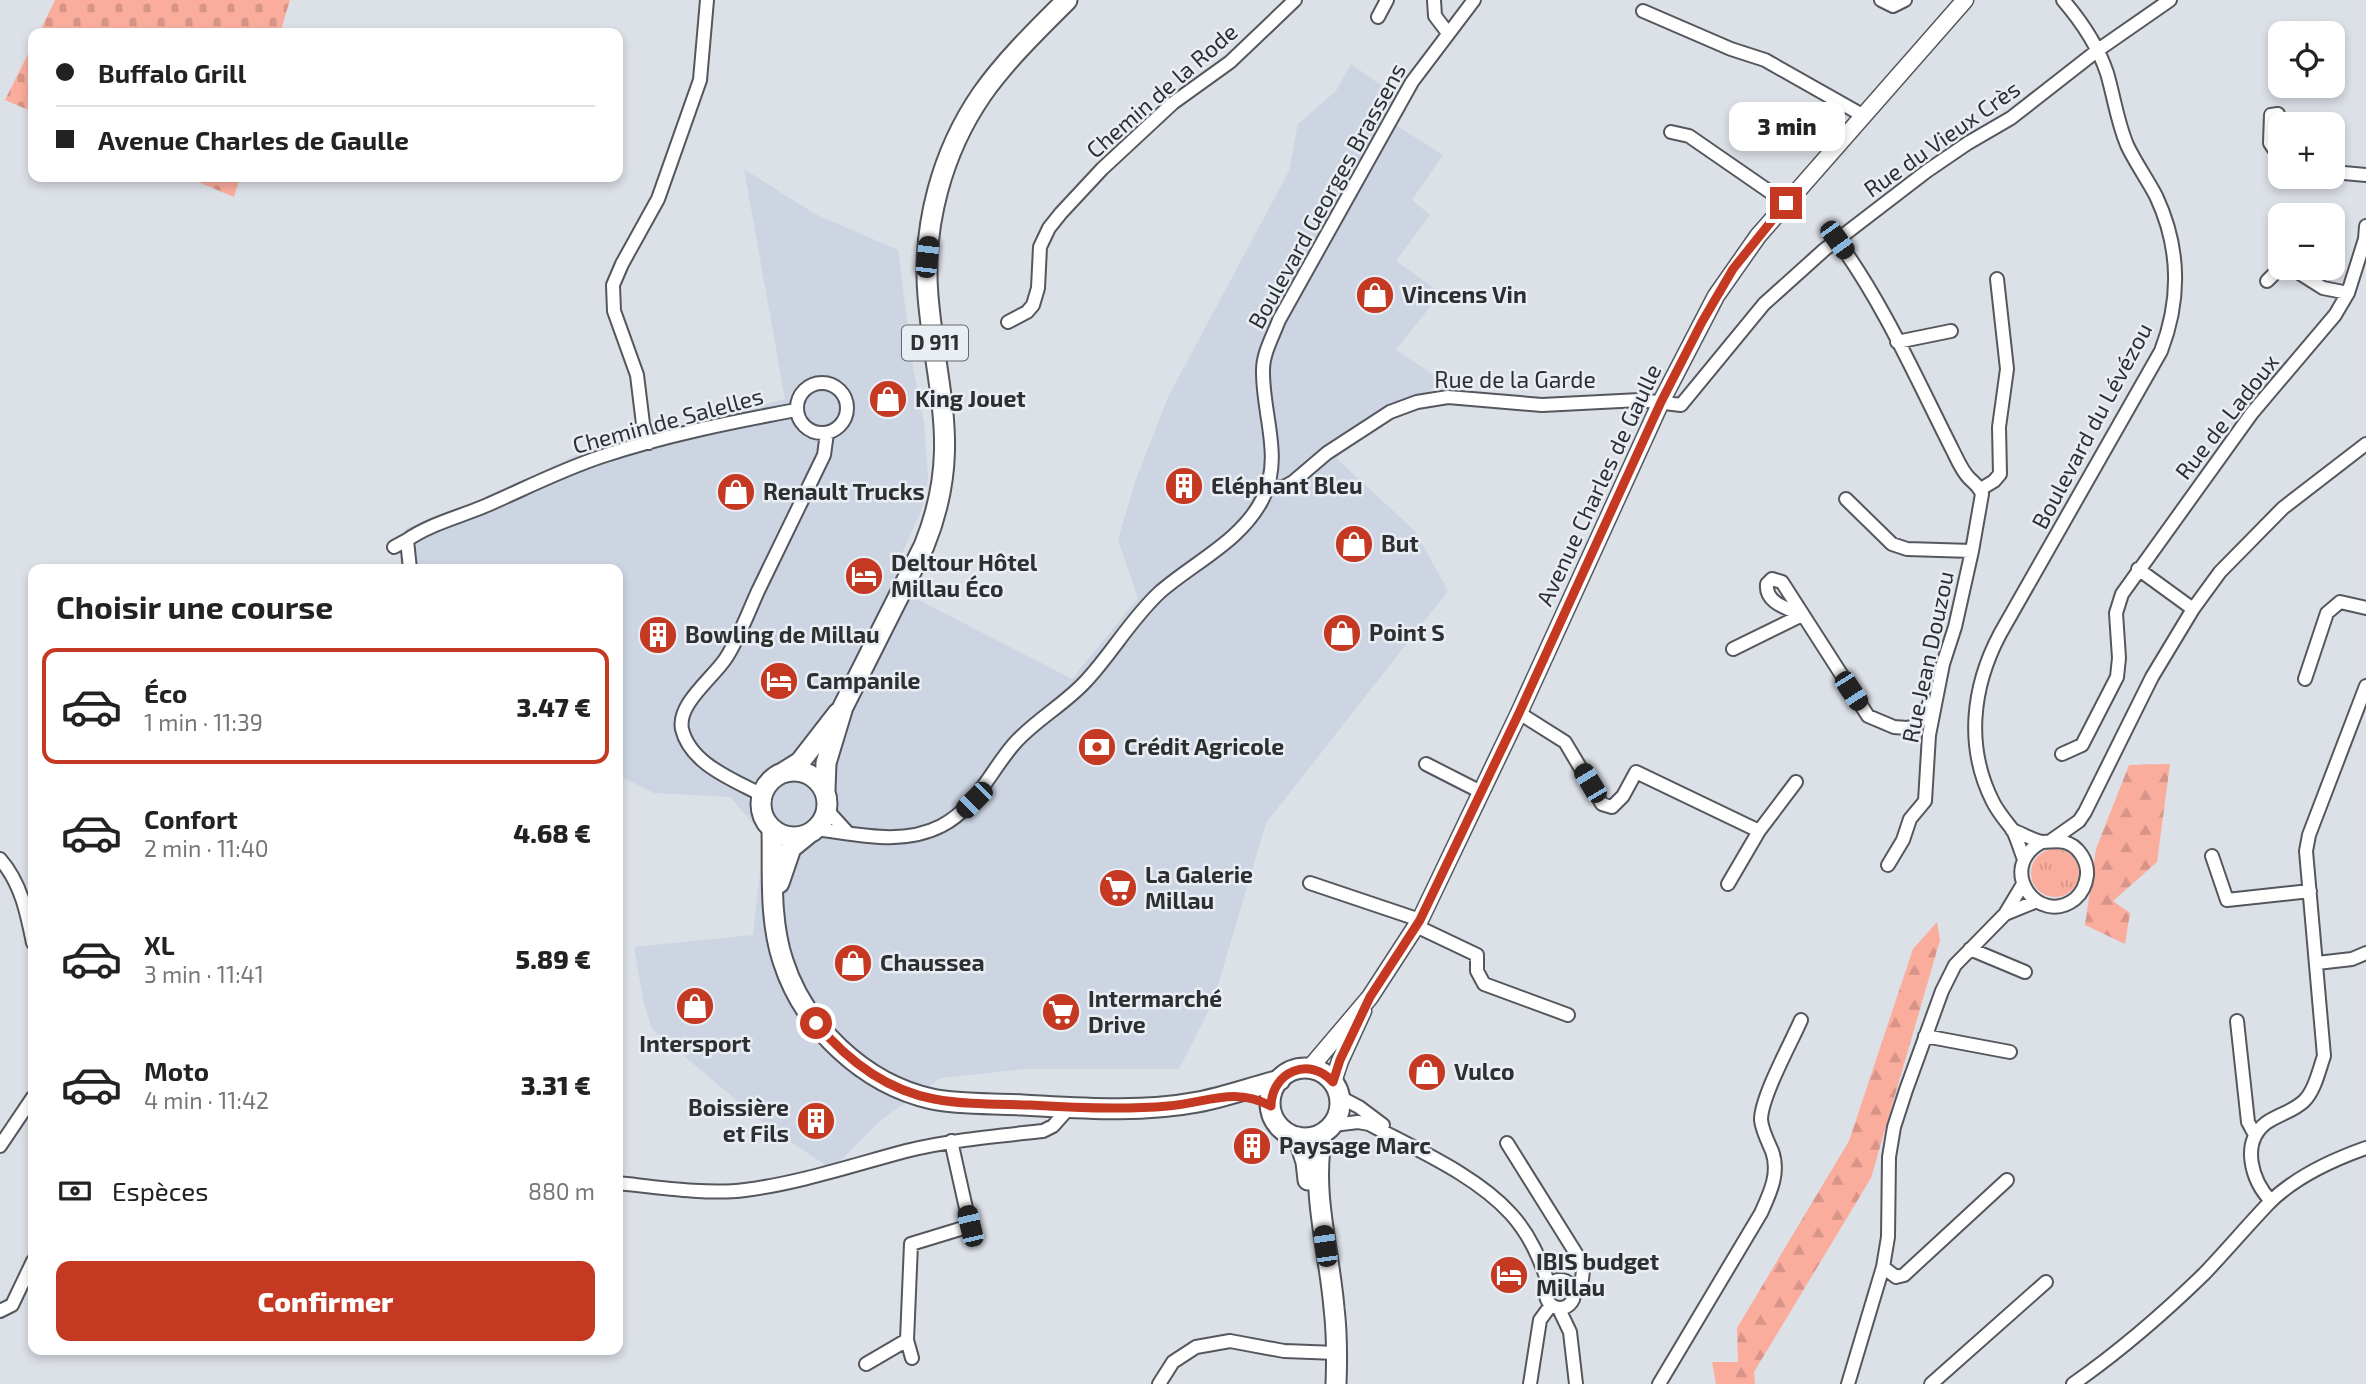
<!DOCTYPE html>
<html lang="fr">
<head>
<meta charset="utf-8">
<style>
	:root { --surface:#fff; --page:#f6f6f6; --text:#222; --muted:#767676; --line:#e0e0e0; --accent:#c53923 }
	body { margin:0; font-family:"Exo 2",sans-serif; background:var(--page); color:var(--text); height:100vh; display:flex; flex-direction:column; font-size:26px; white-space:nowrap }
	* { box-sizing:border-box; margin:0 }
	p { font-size:23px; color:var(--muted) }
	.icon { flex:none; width:38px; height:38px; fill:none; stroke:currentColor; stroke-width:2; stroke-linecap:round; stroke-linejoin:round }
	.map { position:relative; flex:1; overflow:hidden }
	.details { position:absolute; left:28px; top:564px; width:595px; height:791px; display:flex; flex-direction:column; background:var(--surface); border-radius:14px; box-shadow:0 4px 10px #0003 }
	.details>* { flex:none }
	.guide { position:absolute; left:28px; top:28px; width:595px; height:154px; border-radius:14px; box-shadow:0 4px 10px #0003; display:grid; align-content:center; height:154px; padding:0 28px; background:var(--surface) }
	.controls { position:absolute; left:2268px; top:21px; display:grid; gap:14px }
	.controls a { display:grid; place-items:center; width:77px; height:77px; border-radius:14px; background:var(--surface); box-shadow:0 4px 10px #0003; font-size:35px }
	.end { position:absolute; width:32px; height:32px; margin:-16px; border:9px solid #c53923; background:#fff; box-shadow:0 0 0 4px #fff }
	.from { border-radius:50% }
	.bubble { position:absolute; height:49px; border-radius:14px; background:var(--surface); box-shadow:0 4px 10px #0003; font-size:23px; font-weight:800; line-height:49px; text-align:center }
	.car { position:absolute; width:21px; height:42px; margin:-21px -10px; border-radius:9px; box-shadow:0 0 5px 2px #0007; background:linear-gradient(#222 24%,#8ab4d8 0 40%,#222 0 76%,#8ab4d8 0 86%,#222 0) }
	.guide b { display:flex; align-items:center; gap:24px; height:66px; font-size:26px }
	.guide b+b { border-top:2px solid var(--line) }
	.guide i { width:18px; height:18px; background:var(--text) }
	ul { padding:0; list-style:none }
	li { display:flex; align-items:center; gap:21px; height:116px; margin:0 14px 10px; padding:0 14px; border:4px solid transparent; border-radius:14px }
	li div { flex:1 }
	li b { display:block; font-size:26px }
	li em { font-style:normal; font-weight:800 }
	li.on { border-color:var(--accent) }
	li>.icon { width:63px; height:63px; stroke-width:1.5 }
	h2 { padding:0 28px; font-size:32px; line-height:84px }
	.pay { display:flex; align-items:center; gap:18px; height:77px; padding:0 28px; font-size:26px }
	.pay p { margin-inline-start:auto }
	.cta { display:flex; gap:14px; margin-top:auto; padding:14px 28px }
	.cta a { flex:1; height:80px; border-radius:14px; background:var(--accent); color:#fff; font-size:28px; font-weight:800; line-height:80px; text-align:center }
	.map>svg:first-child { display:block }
	.built { fill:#cdd5e3 }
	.grass { fill:url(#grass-tufts) }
	.forest { fill:url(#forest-firs) }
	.cemetery { fill:url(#cemetery-stones) }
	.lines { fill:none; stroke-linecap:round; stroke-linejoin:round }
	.street-casing { stroke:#54575d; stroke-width:16 }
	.secondary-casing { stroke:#54575d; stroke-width:19 }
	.primary-casing { stroke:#54575d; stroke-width:23 }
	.street { stroke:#fff; stroke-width:12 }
	.secondary { stroke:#fff; stroke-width:16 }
	.primary { stroke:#fff; stroke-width:19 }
	.route { stroke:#c53923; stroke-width:9 }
	.labels { text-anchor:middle; stroke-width:5; stroke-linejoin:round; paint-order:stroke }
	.shield { fill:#e9edf4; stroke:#65686c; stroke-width:2 }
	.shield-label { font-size:21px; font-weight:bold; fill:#2d2f31 }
	.street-label { font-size:23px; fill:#2d2f31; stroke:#e9edf4 }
	.poi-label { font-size:23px; font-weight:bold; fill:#2d2f31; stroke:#e9edf4; text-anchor:start }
</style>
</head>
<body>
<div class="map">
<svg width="2366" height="1384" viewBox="0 0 2366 1384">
	<defs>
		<pattern id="grass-tufts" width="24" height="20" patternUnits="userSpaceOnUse" patternTransform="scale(1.75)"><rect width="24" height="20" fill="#faac9d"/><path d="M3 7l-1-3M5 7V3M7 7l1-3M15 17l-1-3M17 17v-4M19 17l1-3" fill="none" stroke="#d79488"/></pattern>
		<pattern id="forest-firs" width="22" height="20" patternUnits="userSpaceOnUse" patternTransform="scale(1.75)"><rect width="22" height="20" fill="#faac9d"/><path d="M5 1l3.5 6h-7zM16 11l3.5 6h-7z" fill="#d79488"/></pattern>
		<pattern id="cemetery-stones" width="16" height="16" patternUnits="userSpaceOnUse" patternTransform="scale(1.75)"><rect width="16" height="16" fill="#faac9d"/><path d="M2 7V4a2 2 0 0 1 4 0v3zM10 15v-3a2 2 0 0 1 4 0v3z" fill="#d79488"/></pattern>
	</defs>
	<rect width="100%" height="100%" fill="#dce0e7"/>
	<!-- built -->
	<path class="built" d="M1351,64l45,32 -13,21 60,38 -31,45 18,15 -34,46 45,32 -45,57 47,31 -107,77 79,73 33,60 -182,232 -53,179 -34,67h-155l-83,9 -60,42 -41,41 -12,6 -66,-45 -110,-93 -9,-29 -9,-53 119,-12 11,-99 -34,-39 -76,-4 -36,-18v-206h-217l-3,-29 9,-12 68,-24 103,-50 207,-55 -41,-230 71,45 83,36 15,117 11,56 4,56 -6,30 -22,49 15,40 157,81 66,-81 -20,-58 17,-58 33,-85 121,-226 9,-47 38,-33z"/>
	<!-- grass -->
	<path class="grass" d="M2031 873a24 24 0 1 1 48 0a24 24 0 1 1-48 0Z"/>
	<!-- forest -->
	<path class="forest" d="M2170,764l-13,98 -44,39 17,12 -5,31 -40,-19 11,-76 33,-84z
		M1937,922l3,18 -69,238 -117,194 1,12h-39l-4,-22h26l-1,-34 112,-187 64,-192z"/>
	<!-- cemetery -->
	<path class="cemetery" d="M55,0h235l-10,33h-241z
		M33,44v68l-28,-12z
		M186,177h54l-6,20z"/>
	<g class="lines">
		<!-- street casing -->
		<g class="street-casing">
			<path id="street" d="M1434,0l1,16 13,17
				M1881,0l12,6 12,-6
				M1643,11l88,38 34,11 99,56
				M1378,17l9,-17
				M2278,114l-7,1 -1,28 10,15
				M1671,132l18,4 97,67
				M2333,172l33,3
				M1837,240c47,64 80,140 116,211 4,8 9,20 16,27 6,6 10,8 13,16l-10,57 -17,76 -12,37 -14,71 -4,66 -15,18 -7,21 -15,25
				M2267,281l13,-13 13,1 30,19 25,5
				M1008,322l19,-10 6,-7 5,-17 2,-41 9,-19 12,-15 41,-44 71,-66 57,-41 65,-62
				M1897,342l54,-11
				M797 408a25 25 0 1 1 50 0a25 25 0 1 1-50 0Z
				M649,443l-6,-19 -6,-49 -23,-64 -1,-26 9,-21 36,-65 42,-119 7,-80
				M1268,484l14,4 11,-6 34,-29 63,-41 27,-10 31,-5 94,8 98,-5 41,5 83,-101 60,-54 103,-79 41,-28 43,-25 87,-68 72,-50
				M1981,489l13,-8 6,-7 -1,-47 8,-58 -10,-90
				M1846,499l46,45 15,5 65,2
				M394,547l13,-7
				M410,569l-3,-29c23,-16 52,-23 78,-34 39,-17 78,-37 118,-50 63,-21 129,-34 193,-46
				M2138,569l55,40
				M1802,615c-15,-7 -37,-12 -35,-31l5,-5 10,3 86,134 26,11 13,1 8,-2 8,-8 6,-14
				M1733,649l69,-34
				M2305,679l22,-66 13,-11 26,6
				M1519,713l46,29 37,62 10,3 11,-11 13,-24 123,59 -31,53
				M2062,754l20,-9 35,-68 2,-19 -3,-45 6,-19 130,-181 83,-98 13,-22 17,-54 1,-13
				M1426,764l55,28
				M762,795c-28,-15 -72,-31 -80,-66 -5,-25 31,-51 44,-71 13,-20 22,-45 32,-67 22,-46 44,-91 66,-136l3,-22
				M827,810l21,23
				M816,829c41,5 86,17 125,-3 35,-18 48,-53 73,-82 21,-24 50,-39 72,-63 26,-28 45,-62 74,-89 33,-29 81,-51 102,-92 22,-42 0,-86 1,-130 0,-17 10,-34 16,-50l133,-238 62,-82
				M2012,830c9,3 22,11 31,12 7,0 14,-2 21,0 14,3 24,19 23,33 -1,9 -5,18 -12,24 -37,29 -80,-32 -33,-57
				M1759,831l37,-49
				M2052,840l27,-19 6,-9 67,-135 41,-68 27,-37 63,-64 83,-64
				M2212,856l15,44 83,-9
				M0,859c21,24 27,54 33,84
				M2024,859c-4,-9 -7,-22 -12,-30 -7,-9 -14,-17 -19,-27 -28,-55 -21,-115 7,-168l161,-283c20,-52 19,-104 -5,-155 -9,-17 -21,-34 -29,-51 -10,-24 -13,-48 -20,-72 -9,-27 -26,-52 -44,-73
				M1310,883l110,37
				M2005,914l32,-13
				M1416,926l61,29v16l7,13 84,31
				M1970,949l55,23
				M2317,963l35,-4 14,-6
				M2237,1021l11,101 7,13
				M1925,1036l85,16
				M1340,1097l19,10 24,18
				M1333,1125l25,-3 11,2c46,25 107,51 142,90 19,21 29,45 38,71
				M1507,1143l70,112 6,15 -1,9 -9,9
				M0,1146l33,-49
				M618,1183c38,4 90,12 127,7 55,-7 108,-25 161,-39 45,-11 91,-15 137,-20l10,-5 16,-18
				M2271,1201c-19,-20 -31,-58 -5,-78 11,-8 28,-12 38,-22 11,-11 15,-31 20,-45l-18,-205 3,-16 57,-149
				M1883,1267l13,10 8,-2 103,-95
				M1546 1294a14 14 0 1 1 28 0a14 14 0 1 1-28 0Z
				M1559,1309l11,23 6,52
				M0,1311l12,-6 21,-44
				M907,1340l5,18
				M866,1364l41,-24 4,-96 59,-18 -19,-85
				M1159,1384l14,-22 23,-15 34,-6 54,10 53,2
				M1530,1384l10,-64 11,-15
				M1659,1384l102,-171c9,-20 19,-40 11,-62 -4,-9 -10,-21 -11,-31 0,-23 30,-77 40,-100
				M1848,1384l35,-117 5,-30 1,-80 5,-30 12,-37 36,-99 13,-26 50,-51 18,-30
				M1931,1384l115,-102
				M2073,1384c47,-33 90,-70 131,-110 22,-23 43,-48 65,-71 26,-26 63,-43 97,-55"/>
		</g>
		<!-- secondary casing -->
		<g class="secondary-casing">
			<path id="secondary" d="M1309,1069l61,-72 50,-77 99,-207 142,-311 55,-106 42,-60 207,-236
				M1333,1082l7,-21 23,-50"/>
		</g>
		<!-- primary casing -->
		<g class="primary-casing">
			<path id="primary" d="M761 804a33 33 0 1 1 66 0a33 33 0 1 1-66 0Z
				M784,772l16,-10 38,-49
				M825,790l1,-27 17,-56 81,-161c39,-96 12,-154 4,-250 -6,-70 14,-144 54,-202 24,-34 55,-64 85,-94
				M772,829c1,43 -3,90 11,132 21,66 81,123 149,138 30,6 61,4 91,6 57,3 117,8 175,-3 27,-5 54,-15 82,-22
				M779,883l12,-35 16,-13
				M1270 1103a35 35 0 1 1 70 0a35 35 0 1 1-70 0Z
				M1322,1134c-11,60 7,114 12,174 3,25 3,50 2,76
				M1298,1137l8,25 2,18"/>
		</g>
		<!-- street -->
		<use href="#street" class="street"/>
		<!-- secondary -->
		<use href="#secondary" class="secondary"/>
		<!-- primary -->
		<use href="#primary" class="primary"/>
	</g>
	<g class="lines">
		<!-- route -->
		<path class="route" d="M816,1023c31,37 70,67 118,76 32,6 64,5 96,6 46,3 92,5 138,1 38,-3 66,-20 103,0 1,-35 39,-50 62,-24l7,-22 30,-63 50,-77 99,-207 142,-311 41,-80 31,-53 53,-66"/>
	</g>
	<!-- icons -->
	<defs>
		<g id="shop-disc" transform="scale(2.0125)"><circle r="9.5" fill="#c53923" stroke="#e9edf4"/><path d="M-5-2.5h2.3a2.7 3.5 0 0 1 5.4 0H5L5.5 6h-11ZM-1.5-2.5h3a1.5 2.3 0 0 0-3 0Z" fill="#fff"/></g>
		<g id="building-disc" transform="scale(2.0125)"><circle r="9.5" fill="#c53923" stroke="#e9edf4"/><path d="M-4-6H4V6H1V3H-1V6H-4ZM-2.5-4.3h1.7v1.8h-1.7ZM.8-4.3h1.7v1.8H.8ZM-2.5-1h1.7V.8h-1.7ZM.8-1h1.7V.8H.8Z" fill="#fff"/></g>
		<g id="hotel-disc" transform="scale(2.0125)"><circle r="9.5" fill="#c53923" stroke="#e9edf4"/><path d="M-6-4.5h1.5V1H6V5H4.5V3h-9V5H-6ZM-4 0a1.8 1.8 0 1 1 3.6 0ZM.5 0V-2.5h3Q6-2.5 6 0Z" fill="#fff"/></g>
		<g id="bank-disc" transform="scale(2.0125)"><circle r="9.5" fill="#c53923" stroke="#e9edf4"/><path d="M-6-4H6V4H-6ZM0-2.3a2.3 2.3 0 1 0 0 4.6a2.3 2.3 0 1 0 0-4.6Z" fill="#fff"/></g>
		<g id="supermarket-disc" transform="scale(2.0125)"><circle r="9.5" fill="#c53923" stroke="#e9edf4"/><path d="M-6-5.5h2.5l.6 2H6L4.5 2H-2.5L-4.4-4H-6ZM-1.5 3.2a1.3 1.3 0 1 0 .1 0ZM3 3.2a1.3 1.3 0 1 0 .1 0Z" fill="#fff"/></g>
	</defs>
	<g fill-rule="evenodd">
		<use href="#shop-disc" x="1375" y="295"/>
		<use href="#shop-disc" x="888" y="399"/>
		<use href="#building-disc" x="1184" y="486"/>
		<use href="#shop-disc" x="736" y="492"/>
		<use href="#shop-disc" x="1354" y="544"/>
		<use href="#hotel-disc" x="864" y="576"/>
		<use href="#shop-disc" x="1342" y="633"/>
		<use href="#building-disc" x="658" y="635"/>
		<use href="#hotel-disc" x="779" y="681"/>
		<use href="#bank-disc" x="1097" y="747"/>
		<use href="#supermarket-disc" x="1118" y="888"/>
		<use href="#shop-disc" x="853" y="963"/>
		<use href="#shop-disc" x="695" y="1006"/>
		<use href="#supermarket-disc" x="1061" y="1012"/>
		<use href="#shop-disc" x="1427" y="1072"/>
		<use href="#building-disc" x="816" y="1121"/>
		<use href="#building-disc" x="1252" y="1146"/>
		<use href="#hotel-disc" x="1509" y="1275"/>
	</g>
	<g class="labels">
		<!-- shield labels -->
		<rect class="shield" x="902" y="325.5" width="66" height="35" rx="5"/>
		<g class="shield-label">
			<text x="935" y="350">D 911</text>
		</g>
		<!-- street labels -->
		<g class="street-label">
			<text transform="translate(1162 91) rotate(-41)" y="8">Chemin de la Rode</text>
			<text transform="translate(1942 139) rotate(-35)" y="8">Rue du Vieux Crès</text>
			<text transform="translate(1327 196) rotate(-61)" y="8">Boulevard Georges Brassens</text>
			<text x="1515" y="388">Rue de la Garde</text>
			<text transform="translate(2227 417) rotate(-52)" y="8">Rue de Ladoux</text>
			<text transform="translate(668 421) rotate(-15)" y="8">Chemin de Salelles</text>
			<text transform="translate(2092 426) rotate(-62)" y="8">Boulevard du Lévézou</text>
			<text transform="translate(1599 485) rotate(-65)" y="8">Avenue Charles de Gaulle</text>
			<text transform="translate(1928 657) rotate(-78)" y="8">Rue Jean Douzou</text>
		</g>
		<!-- poi labels -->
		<g class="poi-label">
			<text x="1402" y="303">Vincens Vin</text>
			<text x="915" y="407">King Jouet</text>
			<text x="1211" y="494">Eléphant Bleu</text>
			<text x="763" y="500">Renault Trucks</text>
			<text x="1381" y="552">But</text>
			<text x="891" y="571">Deltour Hôtel<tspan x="891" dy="26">Millau Éco</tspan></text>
			<text x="1369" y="641">Point S</text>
			<text x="685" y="643">Bowling de Millau</text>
			<text x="806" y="689">Campanile</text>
			<text x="1124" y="755">Crédit Agricole</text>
			<text x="1145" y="883">La Galerie<tspan x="1145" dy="26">Millau</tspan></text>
			<text x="880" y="971">Chaussea</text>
			<text x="1088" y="1007">Intermarché<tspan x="1088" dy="26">Drive</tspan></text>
			<text x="695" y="1052" text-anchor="middle">Intersport</text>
			<text x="1454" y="1080">Vulco</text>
			<text x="789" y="1116" text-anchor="end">Boissière<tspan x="789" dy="26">et Fils</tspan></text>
			<text x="1279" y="1154">Paysage Marc</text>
			<text x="1536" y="1270">IBIS budget<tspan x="1536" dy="26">Millau</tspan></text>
		</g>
	</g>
</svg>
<div class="controls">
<a><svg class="icon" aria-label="locate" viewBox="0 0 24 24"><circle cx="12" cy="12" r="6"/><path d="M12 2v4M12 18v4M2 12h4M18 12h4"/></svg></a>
<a>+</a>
<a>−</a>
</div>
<i class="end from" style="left:816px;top:1023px"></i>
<i class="end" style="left:1786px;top:203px"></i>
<div class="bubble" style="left:1729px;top:102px;width:116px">3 min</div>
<i class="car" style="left:1837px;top:240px;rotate:144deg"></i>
<i class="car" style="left:927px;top:257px;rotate:6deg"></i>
<i class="car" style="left:1851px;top:691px;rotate:147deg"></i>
<i class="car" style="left:1590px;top:783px;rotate:329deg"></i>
<i class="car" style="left:974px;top:800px;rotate:225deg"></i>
<i class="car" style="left:970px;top:1226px;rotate:347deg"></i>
<i class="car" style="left:1325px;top:1246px;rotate:352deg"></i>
<div class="guide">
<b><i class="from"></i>Buffalo Grill</b>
<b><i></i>Avenue Charles de Gaulle</b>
</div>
<section class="details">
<h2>Choisir une course</h2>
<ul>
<li class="on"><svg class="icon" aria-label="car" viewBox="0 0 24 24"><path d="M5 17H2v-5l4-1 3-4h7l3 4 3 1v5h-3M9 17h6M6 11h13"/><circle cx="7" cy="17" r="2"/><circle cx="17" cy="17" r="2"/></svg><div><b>Éco</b><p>1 min · 11:39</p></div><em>3.47 €</em></li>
<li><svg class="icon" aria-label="car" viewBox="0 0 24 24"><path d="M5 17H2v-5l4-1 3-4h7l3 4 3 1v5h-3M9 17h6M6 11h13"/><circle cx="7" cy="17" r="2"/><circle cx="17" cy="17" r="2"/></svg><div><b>Confort</b><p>2 min · 11:40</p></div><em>4.68 €</em></li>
<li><svg class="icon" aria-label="car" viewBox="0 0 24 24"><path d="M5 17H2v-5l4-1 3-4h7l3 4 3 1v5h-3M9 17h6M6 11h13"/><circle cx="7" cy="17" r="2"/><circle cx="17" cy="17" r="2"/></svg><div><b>XL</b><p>3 min · 11:41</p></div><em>5.89 €</em></li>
<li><svg class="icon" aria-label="car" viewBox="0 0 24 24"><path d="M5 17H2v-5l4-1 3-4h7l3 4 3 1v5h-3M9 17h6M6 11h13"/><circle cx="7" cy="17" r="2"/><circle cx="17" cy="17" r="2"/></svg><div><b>Moto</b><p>4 min · 11:42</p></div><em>3.31 €</em></li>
</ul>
<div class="pay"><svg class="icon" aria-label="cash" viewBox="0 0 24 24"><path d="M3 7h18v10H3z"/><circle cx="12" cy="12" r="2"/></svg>Espèces<p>880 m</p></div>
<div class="cta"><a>Confirmer</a></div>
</section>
</div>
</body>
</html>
